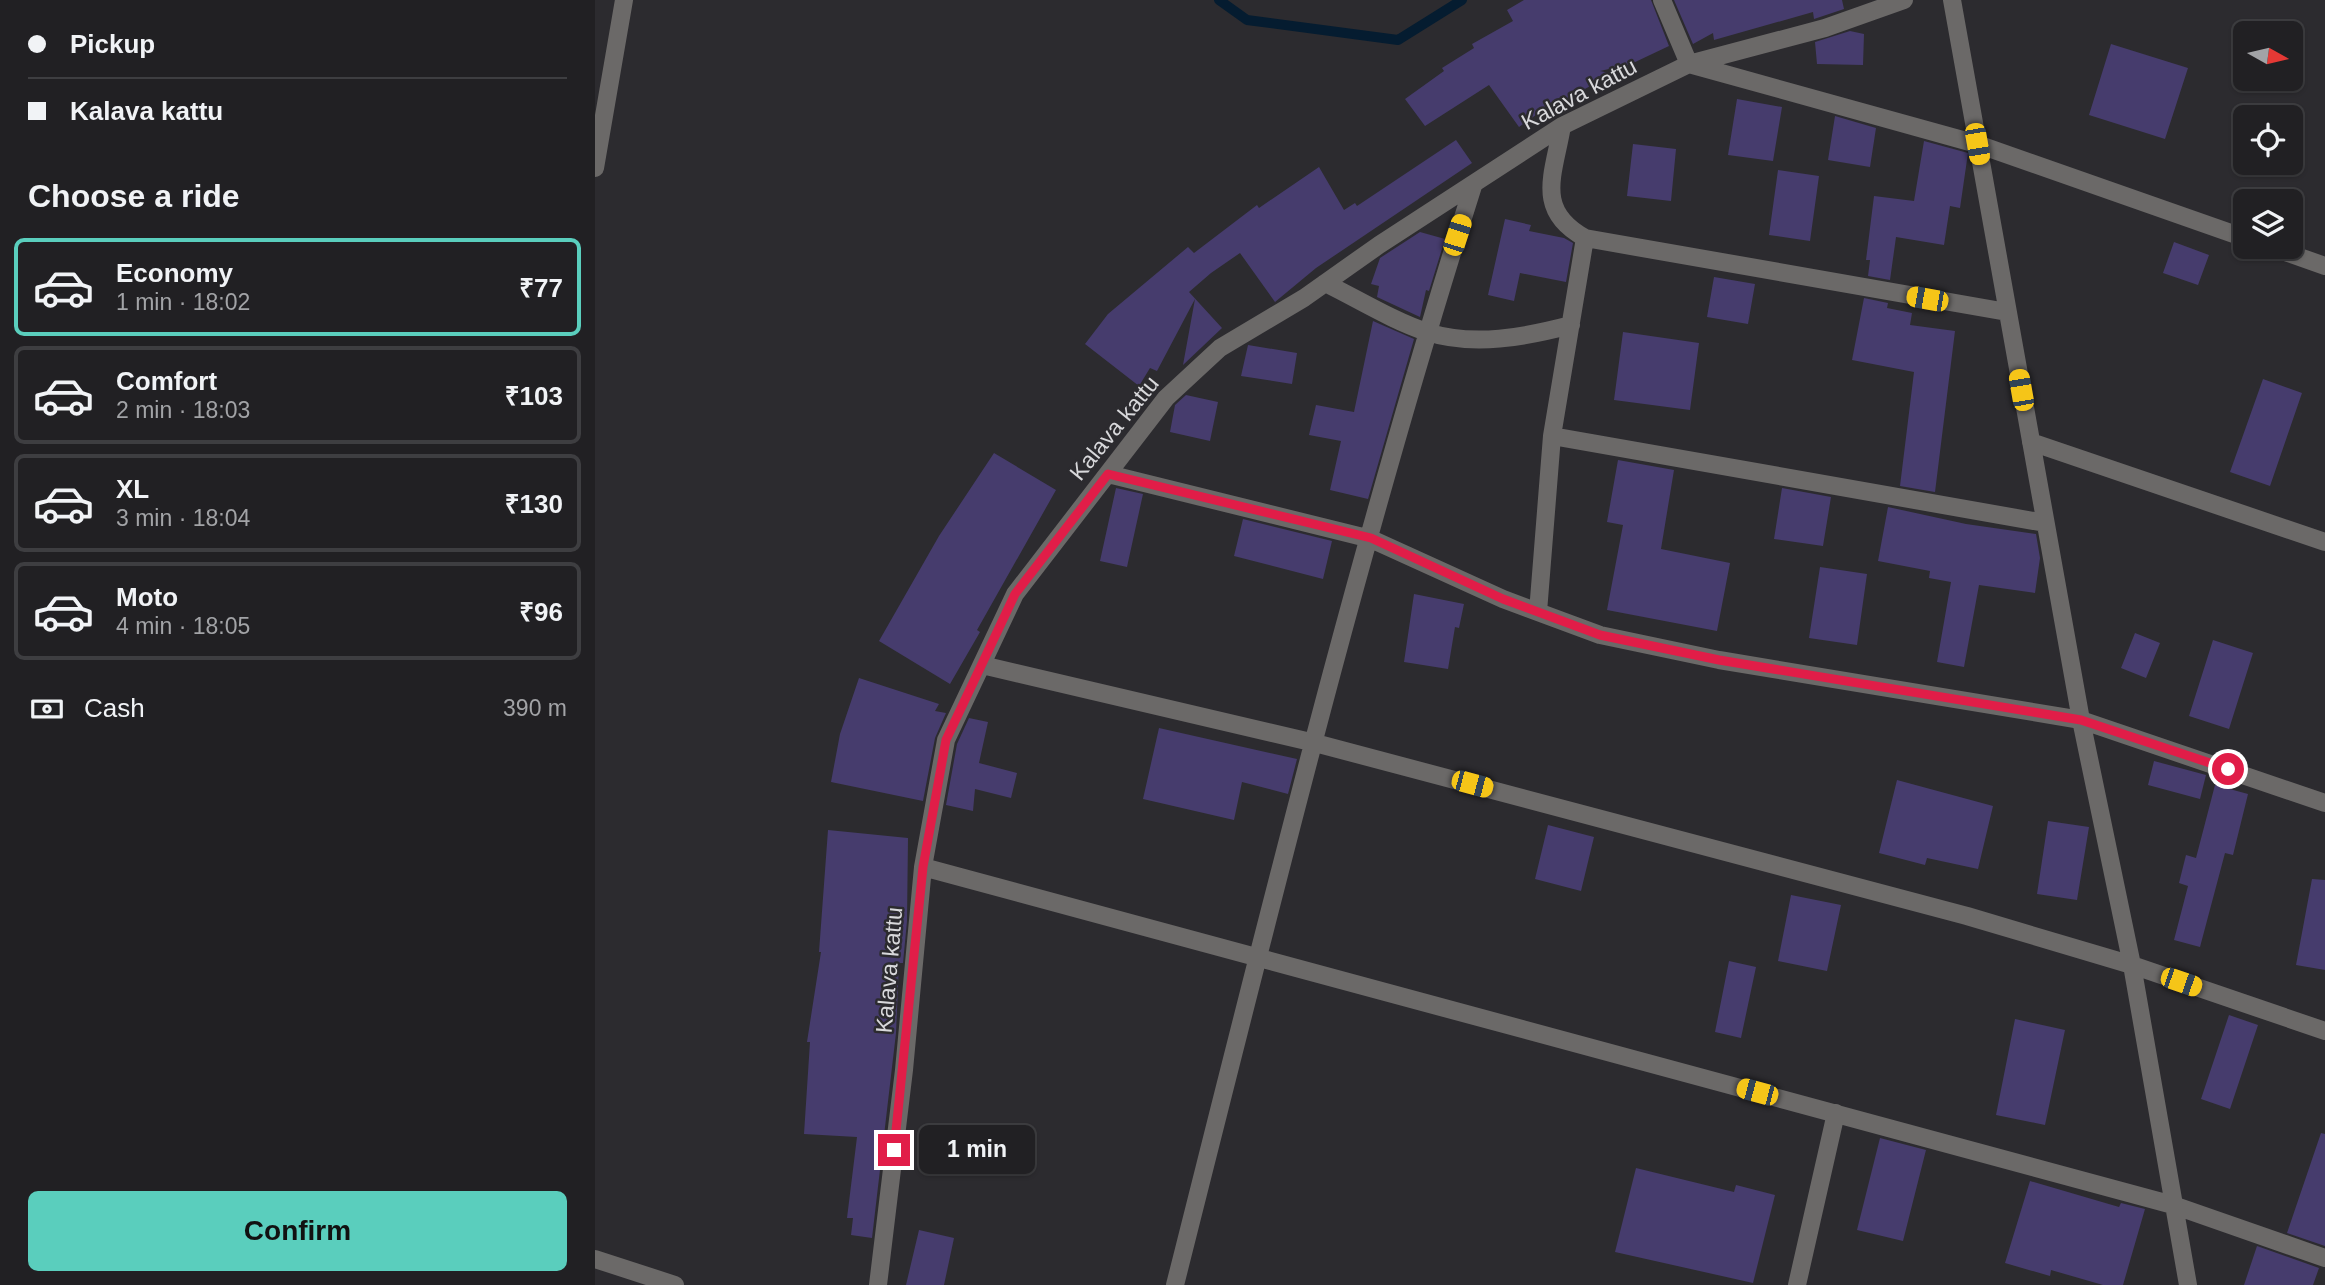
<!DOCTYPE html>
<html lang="en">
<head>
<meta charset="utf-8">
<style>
	:root { --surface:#212023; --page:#2d2d30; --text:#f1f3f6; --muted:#a2a3a6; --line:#3e3e41; --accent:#5acebd }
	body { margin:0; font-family:Arial,sans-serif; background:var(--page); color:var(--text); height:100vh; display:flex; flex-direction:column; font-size:26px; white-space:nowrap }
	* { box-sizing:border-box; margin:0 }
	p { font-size:23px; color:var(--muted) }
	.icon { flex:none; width:38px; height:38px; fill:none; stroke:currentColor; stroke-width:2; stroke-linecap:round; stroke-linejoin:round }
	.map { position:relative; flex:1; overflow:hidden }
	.drawer { display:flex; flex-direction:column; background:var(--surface); width:595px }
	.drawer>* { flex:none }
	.banner { display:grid; align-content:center; height:154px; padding:0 28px; background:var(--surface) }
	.needle { width:46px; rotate:98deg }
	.fabs { position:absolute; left:1638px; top:21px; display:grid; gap:14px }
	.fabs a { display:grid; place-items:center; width:70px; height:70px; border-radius:10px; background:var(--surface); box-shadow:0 2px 5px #0004,0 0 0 2px var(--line); font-size:35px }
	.end { position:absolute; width:32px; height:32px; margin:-16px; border:9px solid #e11d48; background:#fff; box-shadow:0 0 0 4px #fff }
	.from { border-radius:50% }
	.bubble { position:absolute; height:49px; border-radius:10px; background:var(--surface); box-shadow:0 2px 5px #0004,0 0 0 2px var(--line); font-size:23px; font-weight:800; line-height:49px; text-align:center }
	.car { position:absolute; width:21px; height:42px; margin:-21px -10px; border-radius:9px; box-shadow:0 0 5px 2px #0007; background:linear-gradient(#f5c518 24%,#345 0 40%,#f5c518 0 76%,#345 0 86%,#f5c518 0) }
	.banner b { display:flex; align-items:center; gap:24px; height:66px; font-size:26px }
	.banner b+b { border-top:2px solid var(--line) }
	.banner i { width:18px; height:18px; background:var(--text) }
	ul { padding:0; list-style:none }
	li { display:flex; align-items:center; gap:21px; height:98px; margin:0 14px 10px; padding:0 14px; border:4px solid var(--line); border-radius:10px }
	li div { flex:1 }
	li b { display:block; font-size:26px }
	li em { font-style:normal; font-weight:800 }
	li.current { border-color:var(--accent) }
	li>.icon { width:63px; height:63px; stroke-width:1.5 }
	h2 { padding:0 28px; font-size:32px; line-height:84px }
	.pay { display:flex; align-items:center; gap:18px; height:77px; padding:0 28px; font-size:26px }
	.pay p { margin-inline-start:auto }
	.action { display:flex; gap:14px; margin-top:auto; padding:14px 28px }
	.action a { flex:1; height:80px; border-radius:10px; background:var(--accent); color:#111; font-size:28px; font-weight:800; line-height:80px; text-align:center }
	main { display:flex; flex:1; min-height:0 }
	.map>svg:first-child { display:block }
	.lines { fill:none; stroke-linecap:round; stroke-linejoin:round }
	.stream { stroke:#051c30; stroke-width:10 }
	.building { fill:#463c6d }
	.minor { stroke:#6b6968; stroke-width:18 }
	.route { stroke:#e11d48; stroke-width:9 }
	.labels { text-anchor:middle; stroke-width:5; stroke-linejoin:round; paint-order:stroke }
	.street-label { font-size:23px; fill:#d8d8db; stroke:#2c2b2f }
</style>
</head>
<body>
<main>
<section class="drawer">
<div class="banner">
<b><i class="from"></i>Pickup</b>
<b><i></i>Kalava kattu</b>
</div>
<h2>Choose a ride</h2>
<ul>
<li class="current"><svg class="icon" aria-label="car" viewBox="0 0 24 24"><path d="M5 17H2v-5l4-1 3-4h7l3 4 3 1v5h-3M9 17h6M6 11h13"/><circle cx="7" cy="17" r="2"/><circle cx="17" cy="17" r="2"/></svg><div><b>Economy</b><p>1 min · 18:02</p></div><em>₹77</em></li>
<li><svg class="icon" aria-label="car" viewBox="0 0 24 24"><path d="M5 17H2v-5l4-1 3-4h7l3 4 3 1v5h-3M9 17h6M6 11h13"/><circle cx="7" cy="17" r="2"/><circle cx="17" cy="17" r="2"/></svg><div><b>Comfort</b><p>2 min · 18:03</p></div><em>₹103</em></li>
<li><svg class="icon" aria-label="car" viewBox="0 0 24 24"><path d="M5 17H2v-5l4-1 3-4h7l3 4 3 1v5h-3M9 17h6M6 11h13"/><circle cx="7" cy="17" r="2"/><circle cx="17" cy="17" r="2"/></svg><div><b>XL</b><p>3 min · 18:04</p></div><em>₹130</em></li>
<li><svg class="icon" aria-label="car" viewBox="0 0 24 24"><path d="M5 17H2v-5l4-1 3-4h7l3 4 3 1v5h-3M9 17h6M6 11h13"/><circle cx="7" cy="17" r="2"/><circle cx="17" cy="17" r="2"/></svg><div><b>Moto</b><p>4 min · 18:05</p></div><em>₹96</em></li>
</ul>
<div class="pay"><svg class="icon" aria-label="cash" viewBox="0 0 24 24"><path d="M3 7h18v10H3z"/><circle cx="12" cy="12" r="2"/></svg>Cash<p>390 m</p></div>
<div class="action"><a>Confirm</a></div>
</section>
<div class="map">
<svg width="1730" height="1285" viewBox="0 0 1730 1285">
	<rect width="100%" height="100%" fill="#2c2b2f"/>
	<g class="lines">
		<!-- stream -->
		<path class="stream" d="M624,0l28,20 151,20 64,-40"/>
	</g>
	<!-- building -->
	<path class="building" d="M929,0h127l18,46 -38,18 -31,7 13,3 -49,26 -2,-4 -43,31 -30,-42 -64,41 -20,-27 39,-28 -2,-3 32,-20 -2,-4 41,-23 -6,-11z
		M1079,0h168l2,9 -30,10 -1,-7 -99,28 -1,-7 -20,11z
		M1255,31l14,3 -1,31 -46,-1 -2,-22z
		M1516,44l77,24 -23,71 -76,-24z
		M1142,99l45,8 -9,54 -45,-6z
		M1240,116l41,12 -6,39 -42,-7z
		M861,140l16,23 -156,105 -41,34 -35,-49 -29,20 -22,19 33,36 -39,37 12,-66 -38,72 -7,-3 -11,18 -54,-42 23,-30 80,-67 6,6 63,-48 2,3 60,-41 25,43 11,-7 2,3z
		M1329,141l44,12 -8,55 -10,-2 -6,39 -48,-8 -6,43 -22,-4 2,-16h-4l8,-64 40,5z
		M1038,144l43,5 -5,52 -44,-5z
		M1183,170l41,6 -9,65 -41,-6z
		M910,219l26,6 -2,6 35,7 9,5 -7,39 -46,-9 -6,28 -26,-6z
		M825,232l25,7 -16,52 -3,-1 -6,27 -43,-20 2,-11 -8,-2 9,-26z
		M1579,242l35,13 -11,30 -35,-12z
		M1119,277l41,7 -7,40 -41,-7z
		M1269,298l24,5 -1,5 25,5 -2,12 45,6 -20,161 -35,-6 14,-114 -62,-12z
		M778,321l41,18 -46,160 -38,-9 11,-49 -32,-6 7,-30 38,7z
		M1028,332l76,11 -9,67 -76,-10z
		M653,345l49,8 -5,31 -51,-8z
		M1668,379l39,14 -32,93 -40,-14z
		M591,395l32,7 -8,39 -40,-9 5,-27z
		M399,453l62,37 -79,140 3,2 -30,52 -71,-43 60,-105z
		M1023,460l56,10 -13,79 69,14 -13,68 -110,-21 16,-85 -16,-3z
		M521,488l27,6 -16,73 -27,-6z
		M1187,488l49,9 -8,49 -49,-7z
		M1293,507l78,17 70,10 4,24 -5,35 -56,-8 -15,82 -27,-5 14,-80 -22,-4 1,-7 -52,-10z
		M648,519l89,22 -9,38 -89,-23z
		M1225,567l47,7 -10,71 -48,-7z
		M819,594l50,10 -5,24 -4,-1 -7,42 -44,-7z
		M1540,633l25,10 -14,35 -25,-10z
		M1618,640l40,13 -24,76 -40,-13z
		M264,678l80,26 -4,7 11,2 -11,25 -12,63 -92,-19 9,-48z
		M374,718l19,4 -9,41 38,10 -6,25 -36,-9 -2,22 -27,-6 11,-61z
		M564,728l138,31 -9,35 -46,-12 -8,38 -91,-21z
		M1559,761l52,14 -6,24 -52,-14z
		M1302,780l96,26 -15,63 -51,-11 -2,7 -46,-12z
		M1620,785l33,9 -15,61 -8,-2 -25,94 -26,-7 14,-54 -9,-3 7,-28 10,3z
		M1453,821l41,6 -12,73 -40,-6z
		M953,825l46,12 -13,54 -46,-12z
		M233,830l80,8 -1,83 -4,42h-4l-3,70 -24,205 -21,-3 2,-17h-6l10,-81 -53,-3 6,-92h-3l14,-90h-2z
		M1717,879l13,1v90l-29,-5z
		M1196,895l50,10 -14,66 -49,-10z
		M1134,961l27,6 -15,71 -26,-6z
		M1634,1015l29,10 -28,84 -29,-10z
		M1420,1019l50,11 -20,95 -49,-10z
		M1726,1133l4,1v112l-38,-13z
		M1285,1138l46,12 -23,91 -46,-11z
		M1041,1168l98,24 2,-7 39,10 -22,88 -138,-31z
		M1435,1181l89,26 2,-4 24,6 -22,76h-20l-52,-15 -1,6 -45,-13z
		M324,1230l35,8 -10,47h-38z
		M1662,1246l62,22 -6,17h-69z"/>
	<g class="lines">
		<!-- minor -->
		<path class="minor" d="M1067,0l27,64 288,80 268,94
			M1357,0l129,720 51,245 56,320
			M967,126c-8,48 -28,84 23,112l422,74
			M0,168l29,-168
			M1676,247l54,19
			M730,283c33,16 68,38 102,49 47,15 98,5 144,-7
			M957,436l493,87
			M1436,442l294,100
			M513,474l263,65 132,60 97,36 119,25 362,60 244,83
			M943,612l14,-176 33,-198
			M387,665l333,78 652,173 165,49 193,66
			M328,867l1250,338 152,53
			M0,1259l80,26
			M283,1285l26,-215 19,-203 23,-127 69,-146 151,-196 54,-50 84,-50 75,-53 183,-119 127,-62 136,-36 79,-28
			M580,1285c93,-368 183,-737 298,-1099
			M1202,1285l39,-172"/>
	</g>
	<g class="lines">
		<!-- route -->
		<path class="route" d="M299,1150l29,-283 23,-127 69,-146 93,-120 263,64 132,61 97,36 119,25 362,60 147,49"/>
	</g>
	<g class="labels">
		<!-- street labels -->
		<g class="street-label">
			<text transform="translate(984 94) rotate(-28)" y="8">Kalava kattu</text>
			<text transform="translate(519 428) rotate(-51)" y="8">Kalava kattu</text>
			<text transform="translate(294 970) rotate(-85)" y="8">Kalava kattu</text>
		</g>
	</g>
</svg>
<div class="fabs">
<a><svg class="needle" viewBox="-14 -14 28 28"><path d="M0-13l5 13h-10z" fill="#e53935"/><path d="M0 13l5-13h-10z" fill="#a2a3a6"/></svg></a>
<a><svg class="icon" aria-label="locate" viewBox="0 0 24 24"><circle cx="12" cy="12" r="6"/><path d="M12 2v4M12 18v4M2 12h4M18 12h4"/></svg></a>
<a><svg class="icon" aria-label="layers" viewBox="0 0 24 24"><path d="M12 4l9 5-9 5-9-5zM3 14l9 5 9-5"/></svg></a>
</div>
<i class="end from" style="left:1633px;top:769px"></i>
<i class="end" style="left:299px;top:1150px"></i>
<div class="bubble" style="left:324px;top:1125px;width:116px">1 min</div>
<i class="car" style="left:1382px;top:144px;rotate:170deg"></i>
<i class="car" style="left:862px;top:235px;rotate:18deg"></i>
<i class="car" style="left:1332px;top:299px;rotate:280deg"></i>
<i class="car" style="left:1426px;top:390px;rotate:350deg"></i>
<i class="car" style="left:877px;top:784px;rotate:105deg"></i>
<i class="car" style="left:1586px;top:982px;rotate:109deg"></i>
<i class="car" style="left:1162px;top:1092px;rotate:285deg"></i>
</div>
</main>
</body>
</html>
